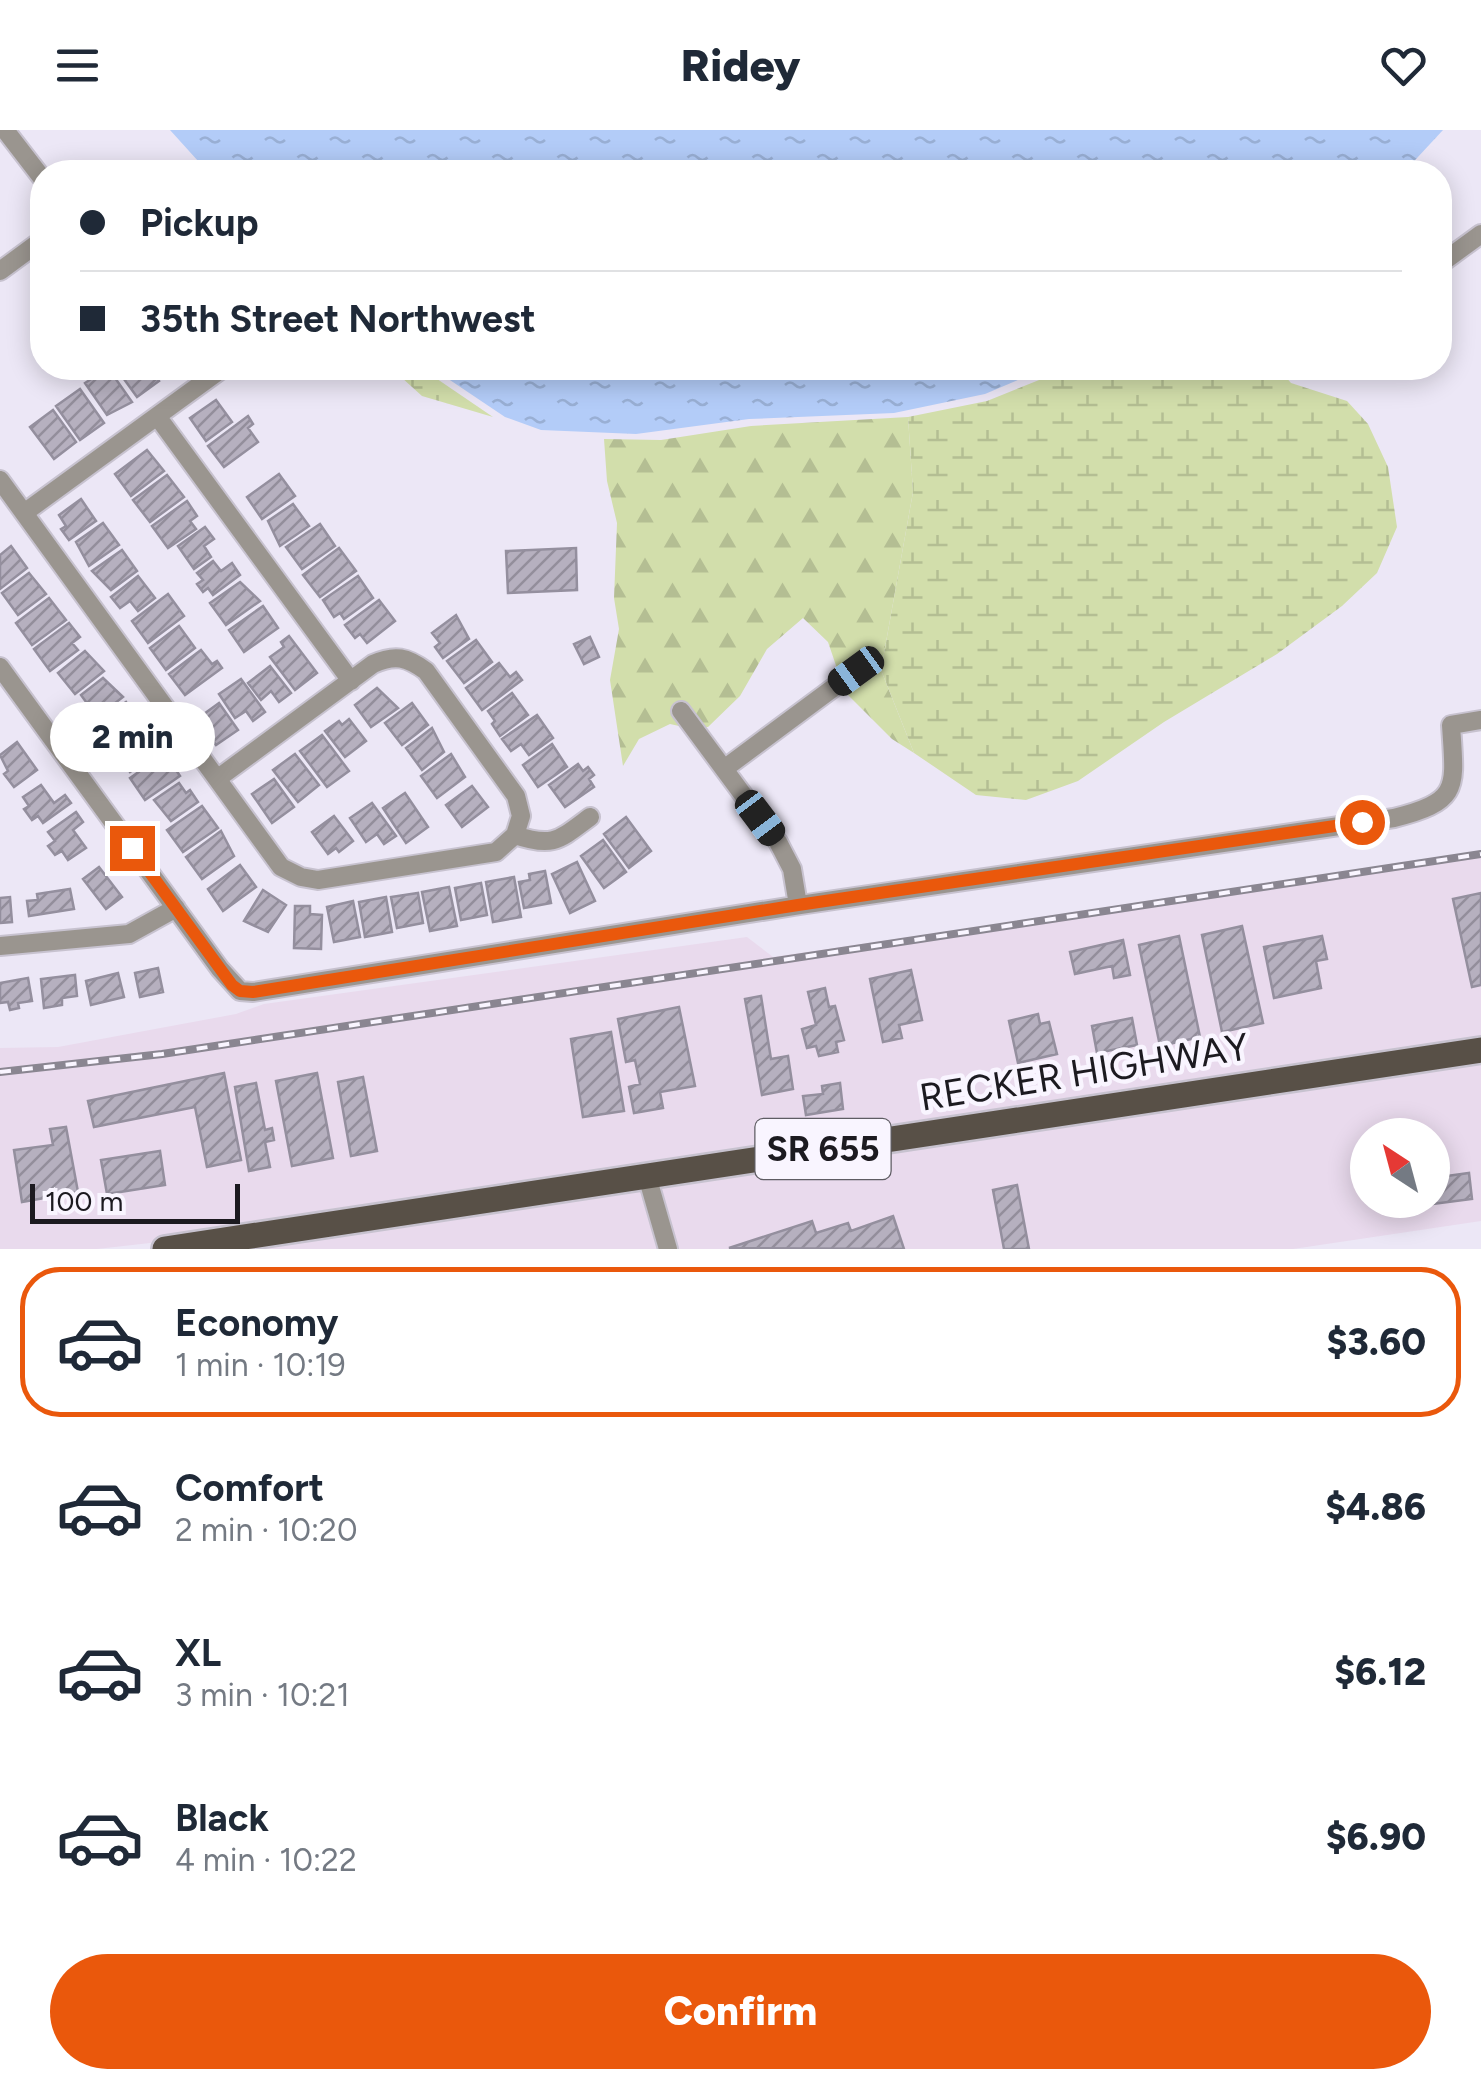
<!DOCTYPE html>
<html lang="en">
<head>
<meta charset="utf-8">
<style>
	:root { --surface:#fff; --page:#f6f6f7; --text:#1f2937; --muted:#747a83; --line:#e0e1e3; --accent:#ea580c }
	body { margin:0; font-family:Figtree,sans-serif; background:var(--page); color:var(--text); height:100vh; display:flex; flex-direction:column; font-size:38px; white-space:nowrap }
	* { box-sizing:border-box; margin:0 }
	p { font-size:32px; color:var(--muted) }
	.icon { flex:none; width:55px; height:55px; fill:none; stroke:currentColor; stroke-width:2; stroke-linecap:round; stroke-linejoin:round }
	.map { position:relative; height:1119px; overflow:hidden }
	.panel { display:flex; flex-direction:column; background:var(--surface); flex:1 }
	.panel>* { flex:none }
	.banner { position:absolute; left:30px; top:30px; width:1422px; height:220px; border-radius:40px; box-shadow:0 5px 25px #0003; display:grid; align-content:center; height:220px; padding:0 50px; background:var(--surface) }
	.needle { width:65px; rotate:324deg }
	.buttons { position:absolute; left:1350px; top:988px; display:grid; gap:20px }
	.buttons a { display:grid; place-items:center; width:100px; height:100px; border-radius:50%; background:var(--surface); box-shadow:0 5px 25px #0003; font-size:50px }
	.scale { position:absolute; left:30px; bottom:25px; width:210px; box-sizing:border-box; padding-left:10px; border:5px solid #1c1a20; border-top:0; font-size:28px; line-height:35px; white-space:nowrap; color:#1c1a20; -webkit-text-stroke:8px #f9f5ff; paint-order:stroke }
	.end { position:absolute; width:45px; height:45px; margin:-22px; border:12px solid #ea580c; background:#fff; box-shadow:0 0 0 5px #fff }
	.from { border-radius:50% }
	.bubble { position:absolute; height:70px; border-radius:35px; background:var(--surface); box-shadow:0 5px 25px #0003; font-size:32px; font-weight:800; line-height:70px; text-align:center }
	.car { position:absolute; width:30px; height:60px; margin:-30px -15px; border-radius:12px; box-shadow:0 0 8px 2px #0007; background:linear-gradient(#222 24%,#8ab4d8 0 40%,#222 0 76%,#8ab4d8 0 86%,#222 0) }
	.banner b { display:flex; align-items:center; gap:35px; height:95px; font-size:38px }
	.banner b+b { border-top:2px solid var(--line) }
	.banner i { width:25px; height:25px; background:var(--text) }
	ul { padding:18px 0 0; list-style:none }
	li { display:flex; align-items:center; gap:30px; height:150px; margin:0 20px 15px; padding:0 30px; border:5px solid transparent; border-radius:40px }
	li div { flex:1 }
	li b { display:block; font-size:38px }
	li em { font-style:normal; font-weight:800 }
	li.selected { border-color:var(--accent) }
	li>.icon { width:90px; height:90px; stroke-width:1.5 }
	.cta { display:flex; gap:20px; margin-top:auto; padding:20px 50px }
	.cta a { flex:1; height:115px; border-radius:60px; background:var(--accent); color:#fff; font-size:40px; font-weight:800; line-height:115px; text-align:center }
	header { display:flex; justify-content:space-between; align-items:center; height:130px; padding:0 50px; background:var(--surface); font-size:45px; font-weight:800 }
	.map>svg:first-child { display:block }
	.commercial { fill:#e9daed; fill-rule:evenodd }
	.forest { fill:url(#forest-firs) }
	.wetland { fill:url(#wetland-marsh) }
	.water { fill:url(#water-ripples) }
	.building { fill:url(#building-hatch); stroke:#948f9e; stroke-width:2.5 }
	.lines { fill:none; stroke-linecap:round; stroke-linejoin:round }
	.street-casing { stroke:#c7c2cf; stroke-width:22 }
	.primary-casing { stroke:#c7c2cf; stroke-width:30 }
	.street { stroke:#9a958f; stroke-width:18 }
	.primary { stroke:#585047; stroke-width:25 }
	.rail-casing { stroke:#8a8691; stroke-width:8 }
	.rail { stroke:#f9f5ff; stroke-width:4; stroke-dasharray:11; stroke-linecap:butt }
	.route { stroke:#ea580c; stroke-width:12 }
	.labels { text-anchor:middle; stroke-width:9; stroke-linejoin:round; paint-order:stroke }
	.shield { fill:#f9f5ff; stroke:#5e5c63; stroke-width:2.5 }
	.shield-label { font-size:35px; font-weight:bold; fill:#1c1a20 }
	.street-label { font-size:38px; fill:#1c1a20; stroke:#f9f5ff }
</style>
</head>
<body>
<header><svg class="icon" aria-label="menu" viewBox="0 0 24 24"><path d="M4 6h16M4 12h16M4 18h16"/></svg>Ridey<svg class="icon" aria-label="heart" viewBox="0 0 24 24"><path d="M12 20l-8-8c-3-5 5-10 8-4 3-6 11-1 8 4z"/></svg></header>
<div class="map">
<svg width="1481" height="1119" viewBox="0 0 1481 1119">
	<defs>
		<pattern id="forest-firs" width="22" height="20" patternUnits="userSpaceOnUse" patternTransform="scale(2.5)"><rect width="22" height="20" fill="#d2deab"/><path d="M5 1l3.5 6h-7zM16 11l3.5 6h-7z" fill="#b4be93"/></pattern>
		<pattern id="wetland-marsh" width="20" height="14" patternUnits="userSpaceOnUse" patternTransform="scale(2.5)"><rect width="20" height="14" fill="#d2deab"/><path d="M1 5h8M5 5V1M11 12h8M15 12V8" fill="none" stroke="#b4be93"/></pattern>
		<pattern id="water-ripples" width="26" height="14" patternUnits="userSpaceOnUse" patternTransform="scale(2.5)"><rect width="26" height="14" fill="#b3ccf8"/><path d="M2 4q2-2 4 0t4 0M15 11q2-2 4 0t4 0" fill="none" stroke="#99afd4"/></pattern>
		<pattern id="building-hatch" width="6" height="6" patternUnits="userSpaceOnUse" patternTransform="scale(2.5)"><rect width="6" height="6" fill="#b6b0bf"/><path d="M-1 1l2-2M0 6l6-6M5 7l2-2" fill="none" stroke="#938e9b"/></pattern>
	</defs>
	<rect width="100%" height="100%" fill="#ece7f6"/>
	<!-- commercial -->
	<path class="commercial" d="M1481,724v188l-1331,201 -53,6h-97v-201l58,-1 178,-33 28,-10 483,-67 26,20z
		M1481,928v163l-188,28h-618l-18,-67zM1368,1005h64v65h-64z
		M642,1054l18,65h-443z"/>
	<!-- forest -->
	<path class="forest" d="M908,287l5,75 -32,178 33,83 -22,-14 -47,-47 -17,-50 -25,-24 -36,31 -27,47 -32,31 -20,1 -18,-4 -31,15 -16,27 -13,-86 9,-51 -5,-31 3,-75 -10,-42 -3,-42 57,1 90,-14z"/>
	<!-- wetland -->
	<path class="wetland" d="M391,238h30l72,49 -71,-21z
		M1069,238h209l13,15 56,18 21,23 20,43 9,60 -20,46 -35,33 -65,48 -113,68 -86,59 -52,19 -50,-5 -62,-42 -33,-83 32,-178 -5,-75 79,-16z"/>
	<!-- water -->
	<path class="water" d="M170,0h1273l-39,42h-1196z
		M432,238h614l-61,26 -91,19 -145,6 -113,15 -95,-4 -36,-13z"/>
	<!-- building -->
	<path class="building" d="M108,238l24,34 -25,13 -22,-32z
		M116,238h33l10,13 -22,16z
		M80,259l24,34 -24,17 -24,-34z
		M216,270l16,22 -26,19 -16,-23z
		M53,280l23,32 -22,17 -24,-32z
		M248,286l5,8 -5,4 10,14 -34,25 -16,-21z
		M147,320l17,21 -33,25 -16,-22z
		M279,344l16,22 -33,23 -15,-22z
		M167,345l17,22 -34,25 -17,-22z
		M81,369l15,22 -27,19 -8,-11 5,-3 -7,-11z
		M187,371l10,15 -7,5 6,8 -28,19 -16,-22z
		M293,374l16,22 -29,20 -12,-25z
		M103,393l16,22 -30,21 -13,-24z
		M320,394l15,22 -33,23 -16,-22z
		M205,397l9,12 -10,7 7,11 -17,12 -16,-23z
		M11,416l16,22 -27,21v-34z
		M339,418l17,23 -36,26 -17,-22z
		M576,418l1,42 -69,3 -2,-42z
		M122,420l15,21 -26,19 -19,-19z
		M213,431l8,10 11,-8 8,12 -27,20 -5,-7 -5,4 -6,-8 6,-4 -6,-7z
		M29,443l17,21 -28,21 -16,-22z
		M138,446l17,22 -17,13 -8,-10 -10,7 -9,-11z
		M358,446l15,22 -29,21 -4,-6 -6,4 -11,-17z
		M240,452l20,19 -34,24 -16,-22z
		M168,464l16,22 -36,27 -16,-22z
		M49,468l17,22 -34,25 -16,-22z
		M379,470l16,21 -28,22 -7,-9 -5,4 -10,-13z
		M263,476l15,22 -34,24 -15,-22z
		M456,485l13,24 -26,19 -8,-11 5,-4 -8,-10z
		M69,493l11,14 -8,6 6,7 -28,21 -16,-22z
		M179,496l16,22 -29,22 -16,-22z
		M289,506l28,37 -22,17 -25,-33 14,-10 -3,-5z
		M590,507l9,20 -15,7 -10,-20z
		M476,510l16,22 -28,21 -17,-22z
		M201,520l11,14 5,-3 5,7 -37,27 -16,-21z
		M85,521l19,20 -29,23 -17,-21z
		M499,533l11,14 6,-5 6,8 -40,30 -16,-22z
		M270,536l21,27 -12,9 -8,-11 -10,9 -13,-17z
		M103,548l20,19 -26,20 -16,-22z
		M241,549l24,33 -12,9 -7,-10 -11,7 -16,-24z
		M377,558l21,20 -27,19 -16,-22z
		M512,563l16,22 -28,21 -8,-12 3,-3 -7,-10z
		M126,572l16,22 -38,27 -16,-22z
		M219,573l19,27 -22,15 -19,-26z
		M412,573l16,22 -26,20 -17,-22z
		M537,585l16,23 -24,17 -8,-11 -10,7 -9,-12z
		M349,589l17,22 -21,16 -20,-26 14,-10 3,4z
		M145,598l15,23 -30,21 -16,-22z
		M432,598l12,24 -22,18 -16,-22z
		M322,605l27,36 -22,16 -27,-36z
		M17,612l20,28 -23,17 -10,-13 4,-3 -8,-16z
		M552,614l15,23 -29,20 -15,-22z
		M295,624l24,31 -21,17 -25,-32z
		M451,624l14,23 -28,21 -16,-22z
		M157,629l6,7 7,-5 10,15 -35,24 -15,-22z
		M578,634l5,7 5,-4 6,8 -5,4 5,8 -29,20 -16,-22z
		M274,649l20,28 -22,16 -20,-29z
		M179,653l7,10 4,-3 8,12 -27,19 -17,-21z
		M41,655l13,18 11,-8 6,8 -28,20 -5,-7 -6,4 -8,-11 5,-3 -6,-9z
		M472,656l16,21 -26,20 -16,-22z
		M405,663l23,34 -22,16 -23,-35z
		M372,673l24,33 -12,8 -7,-10 -11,8 -16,-24z
		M202,676l16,22 -35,24 -16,-22z
		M76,682l7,10 -10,8 13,18 -18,12 -6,-9 -7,4 -7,-9 7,-5 -7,-9z
		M334,686l19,25 -14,11 -3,-4 -8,6 -16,-22z
		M626,687l25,34 -22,17 -25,-34z
		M221,701l13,25 -32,23 -16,-22z
		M603,710l23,32 -22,16 -23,-32z
		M577,732l18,39 -25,12 -18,-39z
		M240,735l16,22 -33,24 -15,-22z
		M99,737l23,30 -16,12 -23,-30z
		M545,741l6,32 -27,5 -5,-26 11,-2 -1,-6z
		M514,747l7,40 -28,5 -7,-40z
		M481,753l6,32 -26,5 -6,-32z
		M449,757l8,39 -27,5 -8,-39z
		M70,759l4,20 -45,7 -2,-15 11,-1 -1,-6z
		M263,760l23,15 -18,27 -24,-11z
		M418,763l5,30 -26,5 -6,-31z
		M1481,763v92l-9,2 -19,-88z
		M10,767l2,25 -12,1v-25z
		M386,767l6,35 -27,5 -6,-35z
		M353,771l7,36 -26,5 -7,-35z
		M295,776h15v8l12,1 -1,34 -27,-1z
		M1242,796l21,97 -41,9 -20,-97z
		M1179,806l21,101 -40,9 -21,-101z
		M1322,806l5,23 -11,2 5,27 -47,10 -10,-51z
		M1123,810l7,35 -16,3 -2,-12 -37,8 -5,-22z
		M158,838l5,24 -23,5 -5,-24z
		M911,840l11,50 -23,5 3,13 -19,4 -13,-63z
		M118,843l6,24 -33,8 -5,-24z
		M75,845l2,21 -15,2v7l-18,3 -3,-29z
		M28,848l4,23 -14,2 1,5 -9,2 -2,-8 -8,1v-20z
		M825,858l4,19 6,-1 9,34 -8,2 2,10 -19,4 -3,-10 -9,2 -5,-19 14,-4 -8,-33z
		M761,866l10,63 17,-3 5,33 -31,6 -17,-96z
		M679,877l16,79 -35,6 3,16 -29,5 -5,-26 11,-3 -5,-24 -9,2 -8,-43z
		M1038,884l2,10 9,-2 8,32 -39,9 -9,-42z
		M1132,888l5,27 -40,8 -5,-27z
		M611,902l13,79 -41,6 -12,-78z
		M224,943l17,87 -34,7 -12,-60 -101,20 -6,-26z
		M317,943l16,85 -41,8 -16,-85z
		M363,947l14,74 -26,5 -13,-74z
		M256,953l9,47 7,-2 2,12 -9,2 5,25 -21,4 -14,-84z
		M840,953l3,26 -37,6 -3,-19 20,-2 -1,-8z
		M66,997l12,65 -56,10 -8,-52 39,-5 -3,-16z
		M160,1021l5,34 -58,9 -6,-34z
		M1469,1043l3,26 -40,5v-26z
		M1017,1055l12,64h-25l-11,-59z
		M893,1086l11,33 -175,-1 83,-27 4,12 32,-10 3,8z"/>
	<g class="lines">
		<!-- street casing -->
		<g class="street-casing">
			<path id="street" d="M5,0l37,48
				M1440,134l41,-30
				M0,141l42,-31
				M157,286l194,265
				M0,350l281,387 20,10 17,3 178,-28 19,-17c38,13 44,5 75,-18
				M24,383l199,-145
				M0,537l220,302 20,22 13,1 547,-87 594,-87c67,-17 61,-30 57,-93l30,-5
				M681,581l97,131 14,27 6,36
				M724,639l132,-98
				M217,649l156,-115c22,-10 34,-7 53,7l90,125 5,20 -6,19
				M0,816l129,-12 47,-26
				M647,1046l21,73"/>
		</g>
		<!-- primary casing -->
		<g class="primary-casing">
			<path id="primary" d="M165,1119l1316,-199"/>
		</g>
		<!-- street -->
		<use href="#street" class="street"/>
		<!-- primary -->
		<use href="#primary" class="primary"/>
		<!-- rail casing -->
		<g class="rail-casing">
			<path id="rail" d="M0,942l162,-18 1319,-200"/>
		</g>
		<!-- rail -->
		<use href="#rail" class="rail"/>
	</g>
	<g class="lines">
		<!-- route -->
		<path class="route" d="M132,718l100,137 8,6 13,1 545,-87 564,-83"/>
	</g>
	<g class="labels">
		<!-- shield labels -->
		<rect class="shield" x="755.5" y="989" width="135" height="60" rx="8"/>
		<g class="shield-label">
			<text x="823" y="1031">SR 655</text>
		</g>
		<!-- street labels -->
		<g class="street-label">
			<text transform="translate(1084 942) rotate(-9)" y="13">RECKER HIGHWAY</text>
		</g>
	</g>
</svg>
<div class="buttons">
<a><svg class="needle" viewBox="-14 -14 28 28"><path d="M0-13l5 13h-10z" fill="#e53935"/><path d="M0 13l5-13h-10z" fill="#747a83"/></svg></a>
</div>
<div class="scale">100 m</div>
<i class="end from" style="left:1362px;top:692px"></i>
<i class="end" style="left:132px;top:718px"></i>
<div class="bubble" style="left:50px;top:572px;width:165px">2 min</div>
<i class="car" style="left:856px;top:541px;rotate:234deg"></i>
<i class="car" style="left:760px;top:688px;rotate:143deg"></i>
<div class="banner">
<b><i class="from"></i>Pickup</b>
<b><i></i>35th Street Northwest</b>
</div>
</div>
<section class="panel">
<ul>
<li class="selected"><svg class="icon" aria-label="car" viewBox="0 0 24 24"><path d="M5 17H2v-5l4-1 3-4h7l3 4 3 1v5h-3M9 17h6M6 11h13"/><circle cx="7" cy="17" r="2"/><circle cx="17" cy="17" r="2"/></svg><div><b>Economy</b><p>1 min · 10:19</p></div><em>$3.60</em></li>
<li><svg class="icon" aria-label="car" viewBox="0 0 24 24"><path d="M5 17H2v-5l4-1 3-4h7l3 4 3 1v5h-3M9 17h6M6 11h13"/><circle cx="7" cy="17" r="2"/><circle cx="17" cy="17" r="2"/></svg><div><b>Comfort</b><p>2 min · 10:20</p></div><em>$4.86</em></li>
<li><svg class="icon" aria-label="car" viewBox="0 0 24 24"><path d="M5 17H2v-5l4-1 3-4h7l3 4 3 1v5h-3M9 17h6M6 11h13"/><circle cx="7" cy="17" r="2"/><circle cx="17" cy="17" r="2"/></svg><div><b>XL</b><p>3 min · 10:21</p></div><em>$6.12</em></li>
<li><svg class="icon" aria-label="car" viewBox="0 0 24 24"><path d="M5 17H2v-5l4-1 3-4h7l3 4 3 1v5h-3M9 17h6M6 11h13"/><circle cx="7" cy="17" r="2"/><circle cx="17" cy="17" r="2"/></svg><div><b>Black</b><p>4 min · 10:22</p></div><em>$6.90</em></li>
</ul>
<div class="cta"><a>Confirm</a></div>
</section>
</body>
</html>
